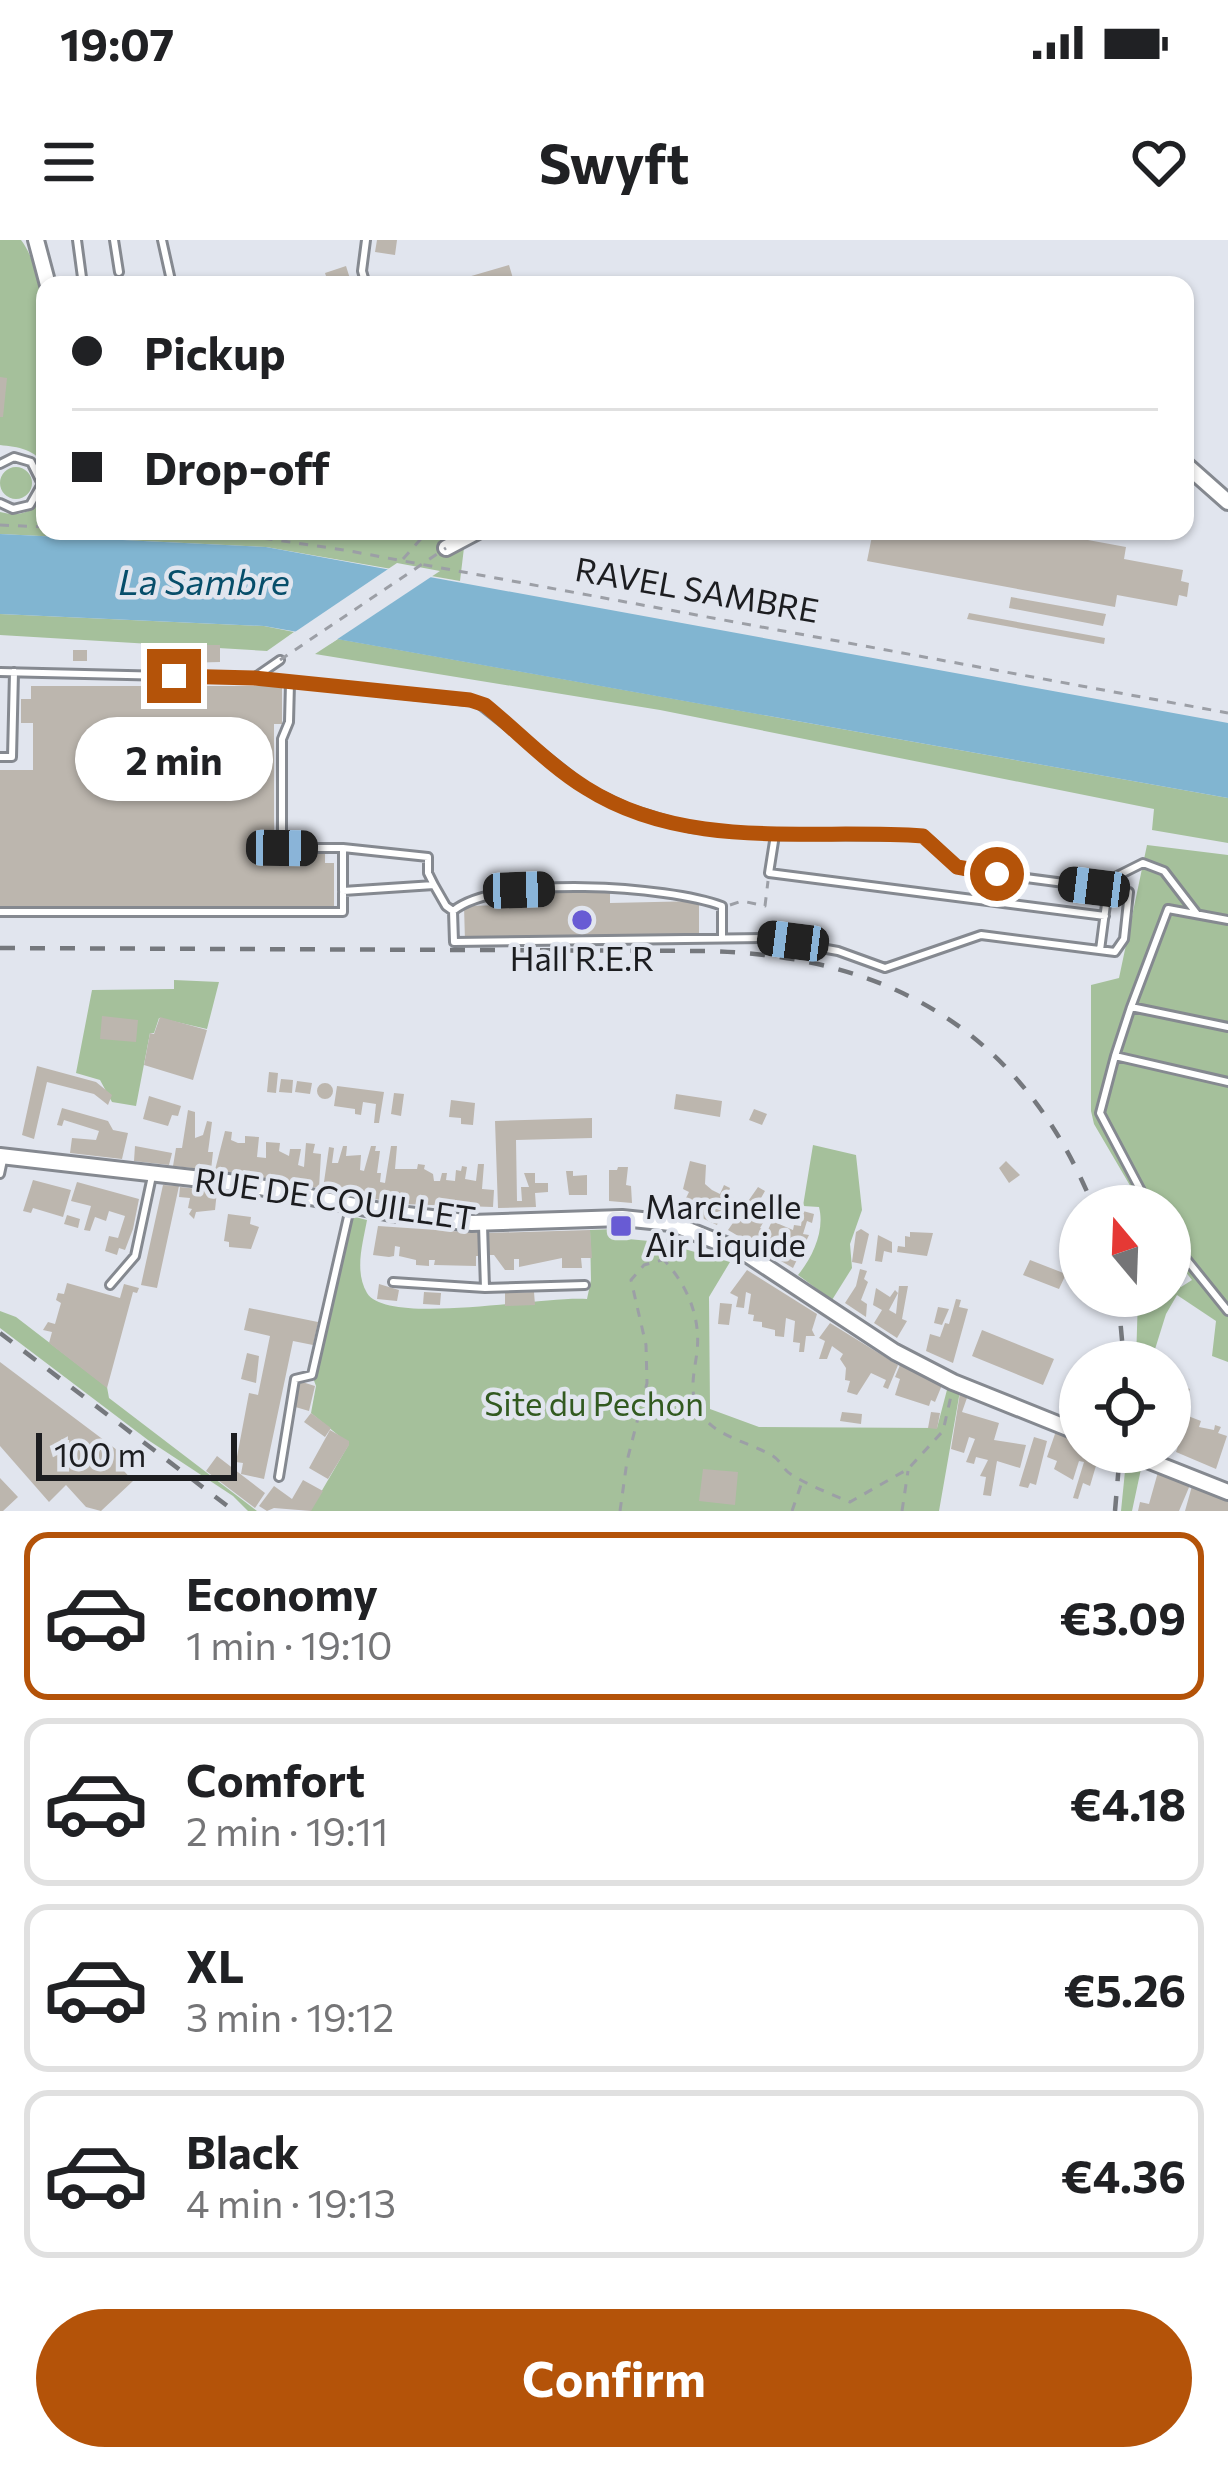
<!DOCTYPE html>
<html lang="en">
<head>
<meta charset="utf-8">
<style>
	:root { --surface:#fff; --page:#f2f2f2; --text:#202124; --muted:#757577; --line:#e0e0e0; --accent:#b45309 }
	body { margin:0; font-family:Commissioner,sans-serif; background:var(--page); color:var(--text); height:100vh; display:flex; flex-direction:column; font-size:45px; white-space:nowrap }
	* { box-sizing:border-box; margin:0 }
	p { font-size:39px; color:var(--muted) }
	.icon { flex:none; width:66px; height:66px; fill:none; stroke:currentColor; stroke-width:2; stroke-linecap:round; stroke-linejoin:round }
	.map { position:relative; height:1271px; overflow:hidden }
	.sheet { display:flex; flex-direction:column; background:var(--surface); flex:1 }
	.sheet>* { flex:none }
	.guide { position:absolute; left:36px; top:36px; width:1158px; height:264px; border-radius:24px; box-shadow:0 3px 9px #0004; display:grid; align-content:center; height:264px; padding:0 36px; background:var(--surface) }
	.needle { width:78px; rotate:341deg }
	.tools { position:absolute; left:1059px; top:945px; display:grid; gap:24px }
	.tools a { display:grid; place-items:center; width:132px; height:132px; border-radius:50%; background:var(--surface); box-shadow:0 3px 9px #0004; font-size:60px }
	.scale { position:absolute; left:36px; bottom:30px; width:201px; box-sizing:border-box; padding-left:12px; border:6px solid #1c1d20; border-top:0; font-size:33px; line-height:42px; white-space:nowrap; color:#1c1d20; -webkit-text-stroke:9px #e1e5ee; paint-order:stroke }
	.end { position:absolute; width:54px; height:54px; margin:-27px; border:15px solid #b45309; background:#fff; box-shadow:0 0 0 6px #fff }
	.from { border-radius:50% }
	.bubble { position:absolute; height:84px; border-radius:42px; background:var(--surface); box-shadow:0 3px 9px #0004; font-size:39px; font-weight:700; line-height:84px; text-align:center }
	.car { position:absolute; width:36px; height:72px; margin:-36px -18px; border-radius:15px; box-shadow:0 0 9px 3px #0007; background:linear-gradient(#222 24%,#8ab4d8 0 40%,#222 0 76%,#8ab4d8 0 86%,#222 0) }
	.guide b { display:flex; align-items:center; gap:42px; height:114px; font-size:45px }
	.guide b+b { border-top:3px solid var(--line) }
	.guide i { width:30px; height:30px; background:var(--text) }
	ul { padding:21px 0 0; list-style:none }
	li { display:flex; align-items:center; gap:36px; height:168px; margin:0 24px 18px; padding:0 12px; border:6px solid var(--line); border-radius:24px }
	li div { flex:1 }
	li b { display:block; font-size:45px }
	li em { font-style:normal; font-weight:700 }
	li.current { border-color:var(--accent) }
	li>.icon { width:108px; height:108px; stroke-width:1.5 }
	.button { display:flex; gap:24px; margin-top:auto; padding:24px 36px }
	.button a { flex:1; height:138px; border-radius:72px; background:var(--accent); color:#fff; font-size:48px; font-weight:700; line-height:138px; text-align:center }
	.status { display:flex; justify-content:space-between; align-items:center; height:84px; padding:0 60px; background:var(--surface); direction:ltr }
	.status svg { height:33px; fill:currentColor }
	header { display:flex; justify-content:space-between; align-items:center; height:156px; padding:0 36px; background:var(--surface); font-size:54px; font-weight:700 }
	.map>svg:first-child { display:block }
	.green { fill:#a5c09b }
	.water { fill:#81b5d1 }
	.pier { fill:#e1e5ee }
	.building { fill:#bcb6ae }
	.lines { fill:none; stroke-linecap:round; stroke-linejoin:round }
	.service-casing { stroke:#858990; stroke-width:12 }
	.minor-casing { stroke:#858990; stroke-width:20 }
	.path { stroke:#9c9fa6; stroke-width:3; stroke-dasharray:9 9; stroke-linecap:butt }
	.service { stroke:#fff; stroke-width:6 }
	.minor { stroke:#fff; stroke-width:14 }
	.rail { stroke:#75787d; stroke-width:4.5; stroke-dasharray:15 15; stroke-linecap:butt }
	.path-bridge { stroke:#9c9fa6; stroke-width:3; stroke-dasharray:9 9; stroke-linecap:butt }
	.route { stroke:#b45309; stroke-width:15 }
	.poi-dot { fill:#685bd4; stroke:#e1e5ee; stroke-width:4.5 }
	.labels { text-anchor:middle; stroke-width:9; stroke-linejoin:round; paint-order:stroke }
	.street-label { font-size:33px; fill:#1c1d20; stroke:#e1e5ee }
	.poi-label { font-size:33px; fill:#1c1d20; stroke:#e1e5ee }
	.park-label { font-size:33px; fill:#325a20; stroke:#e1e5ee }
	.water-label { font-size:36px; font-style:italic; fill:#074e6a; stroke:#e1e5ee }
</style>
</head>
<body>
<div class="status"><b>19:07</b><svg viewBox="0 0 49 12"><path d="M0 12V9h3v3zM5 12V6h3v6zM10 12V3h3v9zM15 12V0h3v12zM26 1h20v11H26zM47 4h2v5h-2z"/></svg></div>
<header><svg class="icon" aria-label="menu" viewBox="0 0 24 24"><path d="M4 6h16M4 12h16M4 18h16"/></svg>Swyft<svg class="icon" aria-label="heart" viewBox="0 0 24 24"><path d="M12 20l-8-8c-3-5 5-10 8-4 3-6 11-1 8 4z"/></svg></header>
<div class="map">
<svg width="1228" height="1271" viewBox="0 0 1228 1271">
	<rect width="100%" height="100%" fill="#e1e5ee"/>
	<!-- green -->
	<path class="green" d="M0,0h21c34,44 24,169 24,227 -9,-18 -27,-20 -45,-22z
		M0 243a16 16 0 1 1 32 0a16 16 0 1 1-32 0Z
		M45,255v36h421l-6,50 -194,-34 -266,-13v-22c20,5 33,1 45,-17z
		M0,374l264,12 30,6 -27,19 -267,-16z
		M338,399l890,159v45l-76,-13 2,-21 -494,-99 -345,-56z
		M1147,605l81,10v507l-16,-6 4,-35 -39,-26 -11,19 -15,48h-15l2,-66h32v-25l11,16 11,-7 -22,-28v-46h-28l-48,-82 -3,-13v-126l28,-7z
		M174,740l45,2 -12,47 -48,-11 -5,15h-4l-14,73 -24,-4 -12,-22 -24,-7 16,-83 82,-1z
		M813,905l43,10 6,55 -12,34 2,24 -20,32 -34,-25c15,-18 27,-45 21,-68l-16,-1z
		M351,976l16,4c-4,23 -13,51 0,73 21,34 180,2 220,6l4,-19 -1,-50 26,-1 12,10 32,3 70,20 -21,35 1,112 49,18 178,1 11,-42 12,5 -21,120h-629l39,-67 -38,-31 5,-27 -4,-11z
		M0,1071l16,6 91,70 2,11 148,113h-9l-15,-15 -85,-56 -148,-112z
		M1126,1221l15,8 -9,42h-11z"/>
	<!-- water -->
	<path class="water" d="M0,294l266,13 962,176v75l-964,-172 -264,-12z"/>
	<!-- pier -->
	<path class="pier" d="M397,323l43,8 -110,73 -41,-8z"/>
	<!-- building -->
	<path class="building" d="M377,0h20l-2,15 -20,-3z
		M509,25l6,20h-53l-1,-6z
		M346,26l6,19h-23l-4,-12z
		M0,137l7,1 -4,39h-3z
		M873,291h166l87,16 -2,12 59,11 -2,11 8,2 -2,14 -8,-2 -2,11 -60,-11 -2,12 -248,-46z
		M1011,357l95,17 -3,12 -94,-18z
		M969,373l136,25 -1,6 -137,-25z
		M182,405h38v17l-38,1z
		M73,410h14v11h-14z
		M31,446h251v38h-8v130h51v9h9v47l-334,-1v-139h33v-47h-12v-24h10z
		M610,650v13l89,-2v35l-234,5 -1,-35 42,-1 -1,-9h12v-4z
		M102,776l36,4 -2,22 -36,-3z
		M160,777l47,13 -14,50 -49,-15 6,-32 4,1z
		M37,826l59,16 16,13 -4,10 -14,-11 -47,-12 -13,57 -12,-4z
		M269,832l9,1 -2,20 -9,-1z
		M281,839l12,1 -1,13 -13,-1z
		M297,841l15,2 -2,11 -15,-2z
		M317 851a8 8 0 1 1 16 0a8 8 0 1 1-16 0Z
		M337,846l47,6 -5,31h-5l2,-19 -13,-2 -2,13 -6,-1v-5l-21,-3z
		M394,853l10,1 -3,22 -10,-2z
		M676,854l46,7 -2,16 -46,-8z
		M149,856l32,10 -3,10 -6,-1 -4,11 -25,-7z
		M451,860l24,3 -2,22 -12,-1v-6l-12,-1z
		M62,868l46,13 5,9 15,3 -6,26 -52,-6 2,-15 24,2 3,-9 -35,-11 -2,6 -5,-1z
		M754,869l13,5 -5,11 -13,-5z
		M188,870l7,2v26l8,-3 4,-14 5,1 -4,30h5l-2,18 -38,-4 3,-18h6z
		M592,878v20l-76,2 1,61h5l-1,-14h8l-5,-14h11v10h13v9l-13,1 1,14 -38,1 -3,-87z
		M225,891l7,1 -1,8 7,3h7v-7l14,1 -2,20 9,1v-16l14,1 -1,8 10,5 1,-7h11l-3,16 6,2 2,-24 9,1 -2,9 8,1 -2,34 -104,-18z
		M135,906l37,7 -3,12 -35,-4z
		M343,906h4l-1,10 15,-1 -1,15 4,1 7,-25h5l-1,5h5l-3,22h4l-1,9 5,1 6,-37h6l-2,23h22l1,-5 7,1 -1,4 9,5 1,7h6l2,-8h5l-1,7 9,1 1,-11 5,1 1,-5 5,1 -2,12 11,2 2,-17h6l-2,25 12,1 -1,17 -92,-3 -78,-15 6,-42 5,1 -2,15h6z
		M690,921l16,4 -1,19 7,6 8,4 4,-9 6,3 -13,37 -36,-17 8,-16 -6,-3z
		M1006,921l14,14 -11,8 -10,-15z
		M618,927h10l-2,18 5,1 1,17 -23,-2v-31h8z
		M566,931h7v5l14,-1v20h-18z
		M33,940l38,10 -8,27 -30,-9 -2,5 -8,-2z
		M77,942l62,17 -6,30 -8,21 -6,-2 -2,7 -12,-4 4,-15 9,2 7,-22 -16,-5 -3,10 -11,-4 -5,14 -6,-1 7,-24 -20,-5z
		M163,945l16,1 -22,102 -16,-3z
		M180,947l37,4 -2,19 -19,2 -2,7 -5,-5 3,-5 -4,-1 2,-10 -11,-1z
		M758,947l7,4 -8,14 14,4 -11,19 7,4 5,-11 21,9 1,-5 7,1 2,-15 11,3 -2,9 -5,-2 -4,13 6,1 -16,33 -65,-38z
		M228,974l23,3 -1,7 9,3 -8,22 -22,-2v-5l-5,-1z
		M67,975l13,4 -2,9 -14,-4z
		M378,986l103,7v23h-5v10l-42,-1 1,-5h-6v6l-13,-1v-5l-17,-4 1,-9 -5,-1 -1,10 -5,1 -16,-2z
		M861,989l8,5 -7,30 -10,-2 4,-30z
		M590,990l2,28h-11l1,10h-20v-10l-43,9v-8h-5v11h-9l-11,-15h-6l-1,-22z
		M910,992l23,1 -6,23 -30,-4 1,-6 7,1v-11l5,1z
		M878,995l14,7v11l-8,-2 -2,11 -7,-1z
		M1030,1020l36,14 -7,15 -36,-14z
		M860,1029l7,2 -3,8 4,3 -7,18 6,4 -1,13 -21,-14 11,-17z
		M747,1030l70,44 -5,16 3,6h-9l-2,16h-5l1,-9 -7,-1 2,-21 -9,-3 -2,19 -9,-1v-6l-13,-3v-5l-9,-1 1,-6 -6,-1 3,-20 -5,-2 -2,16 -8,-1 2,-10 -8,-4z
		M67,1043l53,15 4,-14 15,4 -2,5 -4,-1 -26,96 -58,-45 3,-11 -9,-2 5,-8 7,2 6,-21 -5,-3 2,-7 6,1z
		M379,1044l20,6 -2,11 -20,-2z
		M899,1046h9l-6,33 5,2 -10,17 -23,-15 8,-13 -9,-5 3,-17 14,9 5,-7 3,3 -9,17 7,4z
		M424,1052l17,1 -1,12 -17,-1z
		M534,1052l1,13 -30,1v-13z
		M956,1059l5,1 -2,7 9,2 -15,54 -27,-12 4,-17 10,3 5,-14 4,1z
		M720,1063l12,1 -3,21 -11,-1z
		M938,1067l11,2 -7,16 -8,-2z
		M249,1068l69,14 -5,23 -20,-4 -29,138 -23,-5 2,-11 -7,-1 13,-69 9,2 12,-59 -26,-6z
		M830,1083l68,42 -10,24 -5,-2 3,-7 -15,-7 -14,22 -10,-3 3,-11 -5,-1 1,-12 -6,-9 3,-5 -11,-8 -5,13h-8l6,-18 -6,-3z
		M982,1090l72,29 -11,26 -71,-29z
		M247,1113l12,3 -3,27 -15,-4z
		M0,1122l133,100 -9,9 9,10 -32,30 -15,-4 -20,-22 -17,17 -49,-56z
		M1076,1124l4,2v22l-11,-3z
		M900,1125l42,20 -7,17 -4,-2 -2,6 -34,-11 5,-16 -5,-2z
		M299,1141l16,5 -6,25 -17,-5z
		M1170,1141l20,8 -14,32 -6,-3z
		M960,1153l8,2 -6,17 37,11 -5,17 32,5 -6,23 -23,-7 -6,35 -8,-1 3,-18 -6,-1 8,-16 -12,-3 -2,7 -8,-2 9,-23 -6,-2 -5,16 -13,-4z
		M842,1172l20,2 -1,10 -21,-3z
		M931,1172l9,1 -3,16 -9,-1z
		M311,1173l20,15 -6,9 -21,-15z
		M1188,1176l13,5 -2,6 15,3 1,-5 6,2 -3,6 9,3 -11,33 -40,-17z
		M330,1190l19,11v4l-21,34 -19,-11z
		M1056,1191l24,10v11h20l-10,34 -7,-3 -5,16 -5,-1 11,-36 -5,-1 -6,19 -19,-11 3,-8 -10,-4z
		M1034,1197l13,4 -11,44 -6,-2 -2,5 -9,-2z
		M217,1216l48,37 -10,15 -49,-37z
		M703,1229l35,3 -3,33 -36,-4z
		M1158,1232l32,13 -11,26h-41l2,-9 9,2z
		M0,1238l18,19 -15,14h-3z
		M303,1240l20,11 -12,20 -37,-3 -7,3 -8,-5 15,-20 18,13z
		M1192,1246l36,13v12h-43z"/>
	<g class="lines">
		<!-- service casing -->
		<g class="service-casing">
			<path id="service" d="M77,0l6,45
				M114,0l5,32
				M162,0l10,45
				M366,45l-4,-14 4,-31
				M0,224l14,-7 17,5 11,22 -12,21 -17,4 -13,-6
				M0,432l254,6 26,-18
				M254,438l223,24 110,87 42,20 62,19 84,7 148,1c17,9 23,27 42,34l130,17 48,-24 21,8 33,43
				M290,443l-1,39 -7,17v109h61v43l91,-6 12,21 7,5 1,31 311,-4 73,13 47,17 96,-33 134,17 9,-13 5,-47 -34,-5
				M0,517h12l2,-85
				M775,595l-6,38 336,43
				M343,608l85,9v16l6,12
				M453,671c45,-37 216,-25 269,-5v30
				M0,672h343v-19
				M1100,710l8,-61
				M1131,767l37,-98 60,11
				M1115,816l16,-49 97,20
				M0,934l3,-14
				M1149,966l-49,-93 15,-57 113,26
				M483,985l2,63
				M1170,999l58,72
				M393,1042l92,6 100,-3
				M110,1045l25,-29 17,-80
				M279,1237l16,-98 17,-4 38,-167"/>
		</g>
		<!-- minor casing -->
		<g class="minor-casing">
			<path id="minor" d="M36,0l12,45
				M1185,224l43,38
				M446,308l32,-17
				M0,916l245,28 146,29 81,10 150,-5 49,5 74,30 150,99 58,30 127,51
				M1127,1212l101,40"/>
		</g>
		<!-- path -->
		<path class="path" d="M45,77l-6,1 1,9 5,2
			M0,285l45,2
			M156,291l72,2 116,17 884,163
			M403,319l25,-28
			M730,665l12,-4 23,5 3,-25
			M668,999l-4,21c23,25 37,57 33,92 -2,17 -8,37 0,55 14,30 51,34 76,49 8,5 10,14 19,19 18,11 39,19 58,27l58,-33 35,-38 8,-35
			M620,1271l7,-50 20,-78 -1,-38 -15,-65 13,-15 18,-5
			M792,1271l10,-29
			M902,1271l6,-40"/>
		<!-- service -->
		<use href="#service" class="service"/>
		<!-- minor -->
		<use href="#minor" class="minor"/>
		<!-- rail -->
		<path class="rail" d="M0,708l709,3c182,5 314,82 384,255
			M1118,1056l6,66
			M0,1093l234,178
			M1115,1271l5,-59"/>
		<!-- path-bridge -->
		<path class="path-bridge" d="M280,420l166,-112"/>
	</g>
	<g class="lines">
		<!-- route -->
		<path class="route" d="M174,436l80,2 216,22 15,5c33,27 64,60 101,83 101,64 225,40 337,48l34,31 40,7"/>
	</g>
	<!-- markers -->
	<g class="poi-dot">
		<circle cx="582" cy="680" r="12"/>
		<rect x="609" y="974" width="24" height="24" rx="6"/>
	</g>
	<g class="labels">
		<!-- street labels -->
		<g class="street-label">
			<text transform="translate(697 350) rotate(10)" y="12">RAVEL SAMBRE</text>
			<text transform="translate(335 959) rotate(8)" y="12">RUE DE COUILLET</text>
		</g>
		<!-- poi labels -->
		<g class="poi-label">
			<text x="582" y="731">Hall R.E.R</text>
			<text x="645" y="979" text-anchor="start">Marcinelle<tspan x="645" dy="38">Air Liquide</tspan></text>
		</g>
		<!-- park labels -->
		<g class="park-label">
			<text x="594" y="1176">Site du Pechon</text>
		</g>
		<!-- water labels -->
		<g class="water-label">
			<text x="204" y="355">La Sambre</text>
		</g>
	</g>
</svg>
<div class="tools">
<a><svg class="needle" viewBox="-14 -14 28 28"><path d="M0-13l5 13h-10z" fill="#e53935"/><path d="M0 13l5-13h-10z" fill="#757577"/></svg></a>
<a><svg class="icon" aria-label="locate" viewBox="0 0 24 24"><circle cx="12" cy="12" r="6"/><path d="M12 2v4M12 18v4M2 12h4M18 12h4"/></svg></a>
</div>
<div class="scale">100 m</div>
<i class="end from" style="left:997px;top:634px"></i>
<i class="end" style="left:174px;top:436px"></i>
<div class="bubble" style="left:75px;top:477px;width:198px">2 min</div>
<i class="car" style="left:282px;top:608px;rotate:91deg"></i>
<i class="car" style="left:1094px;top:647px;rotate:277deg"></i>
<i class="car" style="left:519px;top:650px;rotate:88deg"></i>
<i class="car" style="left:793px;top:701px;rotate:277deg"></i>
<div class="guide">
<b><i class="from"></i>Pickup</b>
<b><i></i>Drop-off</b>
</div>
</div>
<section class="sheet">
<ul>
<li class="current"><svg class="icon" aria-label="car" viewBox="0 0 24 24"><path d="M5 17H2v-5l4-1 3-4h7l3 4 3 1v5h-3M9 17h6M6 11h13"/><circle cx="7" cy="17" r="2"/><circle cx="17" cy="17" r="2"/></svg><div><b>Economy</b><p>1 min · 19:10</p></div><em>€3.09</em></li>
<li><svg class="icon" aria-label="car" viewBox="0 0 24 24"><path d="M5 17H2v-5l4-1 3-4h7l3 4 3 1v5h-3M9 17h6M6 11h13"/><circle cx="7" cy="17" r="2"/><circle cx="17" cy="17" r="2"/></svg><div><b>Comfort</b><p>2 min · 19:11</p></div><em>€4.18</em></li>
<li><svg class="icon" aria-label="car" viewBox="0 0 24 24"><path d="M5 17H2v-5l4-1 3-4h7l3 4 3 1v5h-3M9 17h6M6 11h13"/><circle cx="7" cy="17" r="2"/><circle cx="17" cy="17" r="2"/></svg><div><b>XL</b><p>3 min · 19:12</p></div><em>€5.26</em></li>
<li><svg class="icon" aria-label="car" viewBox="0 0 24 24"><path d="M5 17H2v-5l4-1 3-4h7l3 4 3 1v5h-3M9 17h6M6 11h13"/><circle cx="7" cy="17" r="2"/><circle cx="17" cy="17" r="2"/></svg><div><b>Black</b><p>4 min · 19:13</p></div><em>€4.36</em></li>
</ul>
<div class="button"><a>Confirm</a></div>
</section>
</body>
</html>
